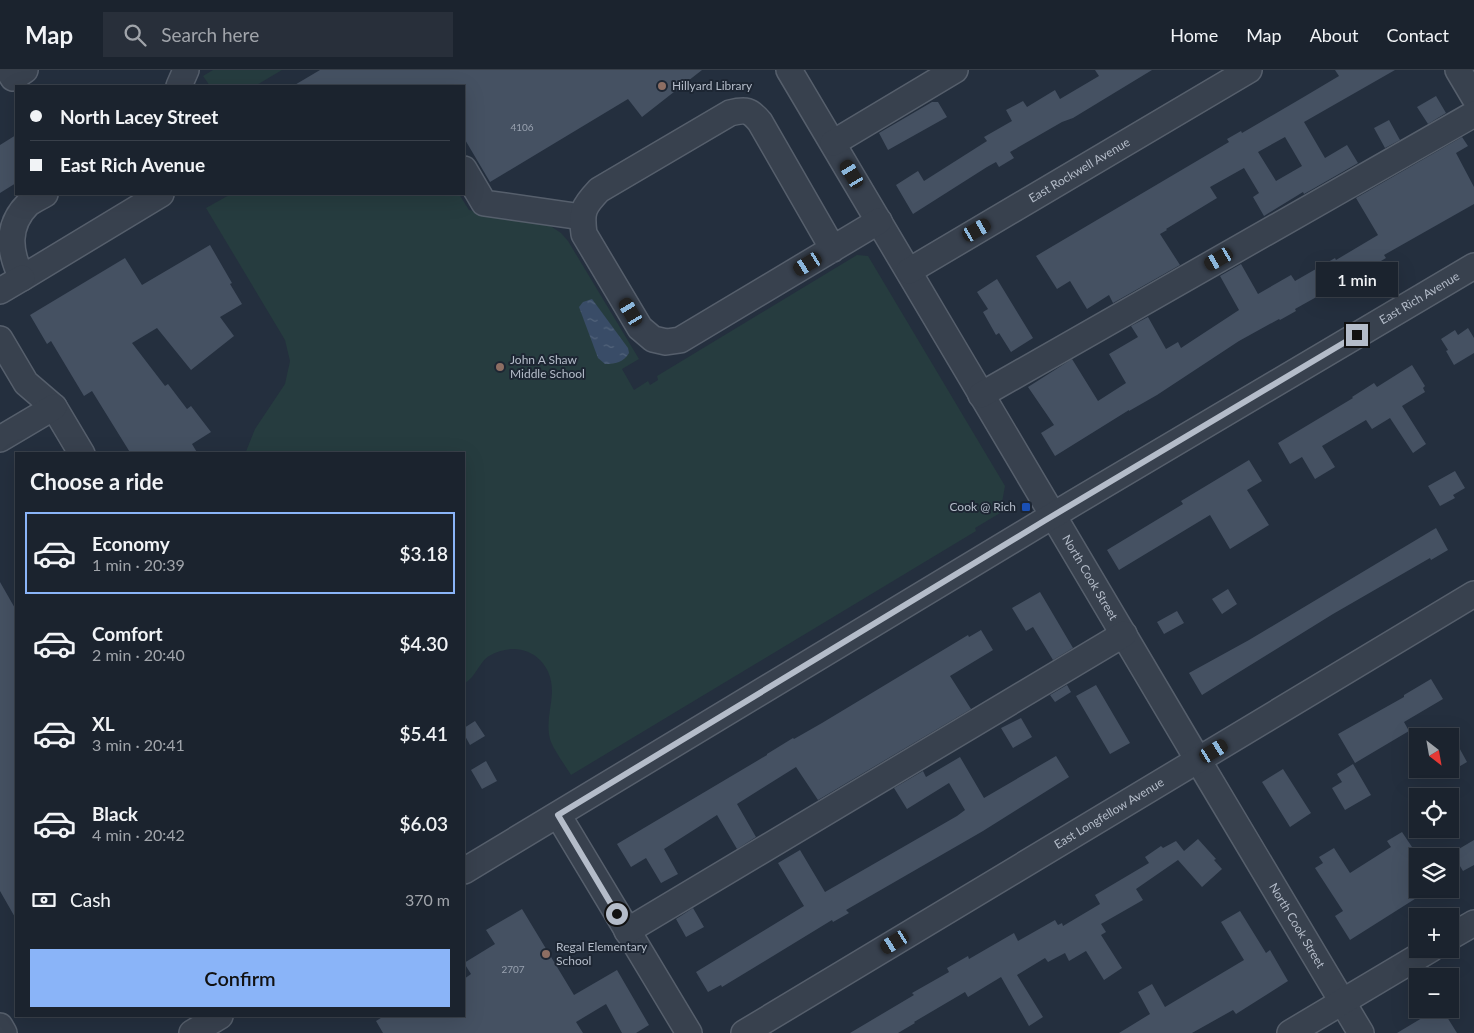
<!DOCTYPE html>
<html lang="en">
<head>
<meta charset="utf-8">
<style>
	:root { --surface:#1b232e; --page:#282f3a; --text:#f1f3f6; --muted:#a0a4aa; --line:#39404a; --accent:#8ab4f8 }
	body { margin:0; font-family:Lato,sans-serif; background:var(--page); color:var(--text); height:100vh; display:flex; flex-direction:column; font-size:19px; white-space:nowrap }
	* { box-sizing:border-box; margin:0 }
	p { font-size:16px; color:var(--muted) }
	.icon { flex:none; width:28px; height:28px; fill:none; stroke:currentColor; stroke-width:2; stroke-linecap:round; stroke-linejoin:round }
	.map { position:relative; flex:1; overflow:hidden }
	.sheet { position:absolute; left:15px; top:382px; width:450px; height:565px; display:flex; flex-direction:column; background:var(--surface); border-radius:0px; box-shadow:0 5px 20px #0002,0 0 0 1px var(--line) }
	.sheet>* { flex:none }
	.top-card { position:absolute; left:15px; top:15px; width:450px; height:110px; border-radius:0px; box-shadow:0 5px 20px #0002,0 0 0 1px var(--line); display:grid; align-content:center; height:110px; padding:0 15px; background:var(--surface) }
	.needle { width:32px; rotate:149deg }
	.tools { position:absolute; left:1409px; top:658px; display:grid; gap:10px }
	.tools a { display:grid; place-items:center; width:50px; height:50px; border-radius:0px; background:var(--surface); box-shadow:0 5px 20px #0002,0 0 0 1px var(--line); font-size:25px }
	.end { position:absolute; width:22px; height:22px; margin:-11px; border:6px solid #b4bcc9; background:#111; box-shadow:0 0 0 2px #111 }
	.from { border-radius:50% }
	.bubble { position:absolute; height:35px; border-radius:0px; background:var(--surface); box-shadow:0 5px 20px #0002,0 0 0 1px var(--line); font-size:16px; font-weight:600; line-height:35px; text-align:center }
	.car { position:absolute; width:15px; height:30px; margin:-15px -8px; border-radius:6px; box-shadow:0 0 4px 1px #0007; background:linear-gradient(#222 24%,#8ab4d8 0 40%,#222 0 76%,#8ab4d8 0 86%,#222 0) }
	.top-card b { display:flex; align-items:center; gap:18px; height:48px; font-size:19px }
	.top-card b+b { border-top:1px solid var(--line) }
	.top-card i { width:12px; height:12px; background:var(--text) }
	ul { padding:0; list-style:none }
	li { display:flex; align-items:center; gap:15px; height:82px; margin:0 10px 8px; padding:0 5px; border:2px solid transparent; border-radius:0px }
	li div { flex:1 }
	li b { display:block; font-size:19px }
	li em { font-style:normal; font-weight:600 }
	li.active { border-color:var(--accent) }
	li>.icon { width:45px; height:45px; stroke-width:1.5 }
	h2 { padding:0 15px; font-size:22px; line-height:60px }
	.pay { display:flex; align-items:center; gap:12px; height:55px; padding:0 15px; font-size:19px }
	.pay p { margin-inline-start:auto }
	.button { display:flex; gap:10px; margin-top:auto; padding:10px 15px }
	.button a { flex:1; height:58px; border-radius:0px; background:var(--accent); color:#111; font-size:20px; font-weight:600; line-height:58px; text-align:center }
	header { display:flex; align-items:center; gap:30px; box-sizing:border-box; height:70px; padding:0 25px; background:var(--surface); border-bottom:1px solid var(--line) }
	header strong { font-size:24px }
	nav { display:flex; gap:28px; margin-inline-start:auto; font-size:18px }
	.search { width:350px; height:45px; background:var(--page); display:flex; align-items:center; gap:12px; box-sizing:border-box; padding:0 18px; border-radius:0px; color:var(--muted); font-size:19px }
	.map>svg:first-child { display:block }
	.grass { fill:#263c3f }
	.water { fill:url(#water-ripples) }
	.building { fill:#455162; fill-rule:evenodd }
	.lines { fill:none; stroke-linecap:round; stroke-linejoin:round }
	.minor-casing { stroke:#565f6c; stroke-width:28 }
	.minor { stroke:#38414e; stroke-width:25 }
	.route { stroke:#b4bcc9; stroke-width:6 }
	.education-dot { fill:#8d6e63; stroke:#1d2633; stroke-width:2 }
	.transit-dot { fill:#1a4fb4; stroke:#1d2633; stroke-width:2 }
	.labels { text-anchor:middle; stroke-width:4; stroke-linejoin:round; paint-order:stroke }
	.number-label { font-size:10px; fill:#98a1af }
	.poi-label { font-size:12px; fill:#b4bcc9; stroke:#1d2633; text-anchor:start }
	.street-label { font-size:12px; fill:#b4bcc9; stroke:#1d2633 }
</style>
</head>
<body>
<header>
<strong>Map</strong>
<div class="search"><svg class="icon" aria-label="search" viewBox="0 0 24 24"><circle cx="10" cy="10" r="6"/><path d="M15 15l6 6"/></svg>Search here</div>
<nav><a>Home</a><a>Map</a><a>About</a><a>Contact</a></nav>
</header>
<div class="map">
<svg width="1474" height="963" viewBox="0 0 1474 963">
	<defs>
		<pattern id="water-ripples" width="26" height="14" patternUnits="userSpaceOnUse" patternTransform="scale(1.25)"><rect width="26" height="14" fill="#394c67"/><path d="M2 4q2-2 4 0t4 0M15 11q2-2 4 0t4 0" fill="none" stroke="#53647b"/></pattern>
	</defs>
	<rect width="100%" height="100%" fill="#242f3e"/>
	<!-- grass -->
	<path class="grass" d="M213,0h69l-27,16h-45l-7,-10z
		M231,124h228l10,16 80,15 12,8 7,8 71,118 -17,10 12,21 14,-9 2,4 8,-5 -1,-4 200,-121 11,1 137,230 -5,27 -25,15 1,3 -405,244c-6,-10 -18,-26 -21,-36 -4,-16 1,-30 2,-46 1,-36 -32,-55 -63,-37 -7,4 -11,14 -17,21 -2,2 -5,5 -8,7v-230h-219l10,-25 30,-45 5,-23 -5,-21 -79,-132z"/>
	<!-- water -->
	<path class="water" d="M592,229l36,49 1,5c-5,9 -14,11 -24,11l-7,-6 -19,-51 4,-5z"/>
	<!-- building -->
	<path class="building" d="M320,0h382l-60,47 -14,-18 -138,83 -26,-44v-52h-171z
		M1095,0h57l-79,48 -11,4 -52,30 4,6 -15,9 -3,-5 -9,5 -74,47 -17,-29 22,-14 6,10 63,-40 -3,-4 28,-16 -6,-11 17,-9 4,6 28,-17 5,9 39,-23z
		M1335,0h60l-91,52 21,36 22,-13 11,18 -54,31 -1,-2 -39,24 -11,-19 6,-4 -15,-25 -34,19 7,11 -51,31 1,1 -7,4 20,31 -67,38 -4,-8 -22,14 -17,-28 -13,8 -21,-33 193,-114 -2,-3 14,-8 1,2 60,-35 37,-22zM1285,67l17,29 -26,15 -18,-29z
		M1436,26l10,17 -18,11 -11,-17z
		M932,32h6l9,15 -59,33 -9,-17z
		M1389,50l11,20 -15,8 -11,-20z
		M16,65v48l-16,10v-48z
		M1462,67l6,9 -12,7 18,34v17l-90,51 2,3 -32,19v-1l-59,33 1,2 -16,9 -1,-1 -40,22 -82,54 -28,16v-1l-74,46 -14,-23 13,-8 -26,-38 44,-28 26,42 28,-18 -17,-29 29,-17 -7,-11 17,-9 18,32 12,-7 3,6 58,-38 -19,-34 21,-12 17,30 33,-19 4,6 40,-23 1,2 42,-25 -22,-37z
		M210,175l22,38 -2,1 12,20 -22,13 14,19 -43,34 -34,-42 -25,15 33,43 3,-2 19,25 4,-3 20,26 -19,12 6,10h-67l-39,-63 -8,5 -33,-55 -4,3 -17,-29 95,-57 17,27z
		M997,209l36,59 -22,14 -12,-19 -3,2 -13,-23 5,-3 -11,-17z
		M1468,258l6,10v15l-20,12 -8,-14 2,-1 -7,-11 14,-9 3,5z
		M1412,295l13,21 -2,2 2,4 -23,14 24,38 -13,9 -23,-35 -18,11 -6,-9 -44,26 13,21 -20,12 -13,-22 -12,7 -12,-21 75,-45 -1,-1 22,-14 3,4z
		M1249,390l13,21 -15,9 22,35 -39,24 -20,-34 -91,55 -12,-20 76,-46 -2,-3z
		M1455,401l10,17 -12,7 2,3 -15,8 -12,-20z
		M1436,458l12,22 -17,10 -1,-2 -97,56 -131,81 -13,-22 60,-33z
		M0,512l16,28v309l-16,-28z
		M1228,519l9,15 -15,10 -10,-15z
		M1040,522l33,56 -20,12 -20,-33 -7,4 -14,-23z
		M1177,541l7,12 -20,11 -7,-12z
		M981,560l12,20 -43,26 21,33 -153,91 -22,-33 -59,37 19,33 -19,12 -20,-34 -53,34 14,25 -17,9 -15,-25 -15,9 -14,-23 150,-89v-1l26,-16 1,1 28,-16 146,-88 1,2z
		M1431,609l12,20 -39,23 5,9 -54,32 -17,-29 66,-37v-2z
		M1067,615l4,7 -16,10 -5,-7z
		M1096,615l34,58 -20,11 -34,-58z
		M1021,648l11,19 -19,11 -12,-20z
		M475,651l10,15 -15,9 -6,-11v-6z
		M1450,661l17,31 -17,10z
		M1056,686l13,21 -86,54 -137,79 3,3 -16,9 -1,-2 -110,67 -1,-2 -13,7 -12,-20 108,-66 -26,-43 22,-13 25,42 132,-76 8,-6 -16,-27 -42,26 -13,-21 29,-17 3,6 34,-20 24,41z
		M486,691l11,20 -15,8 -11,-19z
		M1353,694l18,31 -26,15 -13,-22 10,-6 -5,-8z
		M1283,699l28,44 -21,14 -28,-45z
		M1402,762l16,24v41l-68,43 -15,-24 8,-5 -28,-43 8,-5 -4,-6 15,-9 16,25 41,-26 -4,-6z
		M1198,769l18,20 -2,1 8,9 -20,18 -24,-27 -42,29 7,11 -42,24 5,8 -5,3 21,33 -18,12 -18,-29 -17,10 -4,-8 -17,9 -3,-4 -28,17 26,42 -14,9 -28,-49 -33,20 -3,-5 -51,30 1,1 -17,10h-48l64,-38 -2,-2 37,-21 -2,-4 21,-12 1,3 45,-26 4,8 37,-21 3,5 4,-2 1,3 37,-22 -5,-9 54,-32 -4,-6 16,-11 2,2 13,-7 8,10z
		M1474,770v25l-11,6 -11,-18z
		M693,838l11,19 -18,10 -10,-18z
		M522,839l52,86 43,-25 32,55 -13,8h-14l-16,-29 -30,18 7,11h-200l-7,-12 8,-5h80v-37l7,-5 -7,-11 31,-19 -9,-14z
		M1240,841l26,42 4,-3 18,31 -52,33 -3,-4 -41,23h-73l31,-19 -12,-22 14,-8 13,23 79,-47 -23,-38z
		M1437,939h5l15,24h-60z"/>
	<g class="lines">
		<!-- minor casing -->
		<g class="minor-casing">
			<g id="minor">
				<path d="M8,0l5,8 12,-8"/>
				<path id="s1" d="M789,0l409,690 163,273"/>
				<path d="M1458,0l16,27"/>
				<path d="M179,16l7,-16"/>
				<path d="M833,73l122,-73"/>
				<path d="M464,99l20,34 98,14"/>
				<path d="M45,124c-5,3 -12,6 -17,10 -22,22 -19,48 -6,74l139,-84"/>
				<path d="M833,179l-73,-127c-10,-12 -14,-13 -30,-9l-131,77c-16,17 -18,21 -15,44l56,94 13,11 13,3 14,-2 199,-119"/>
				<path id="s2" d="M909,201l340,-201"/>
				<path d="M0,221l22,-13"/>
				<path d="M0,269l26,44 28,24 28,47"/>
				<path d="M981,325l493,-281"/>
				<path d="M0,369l54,-32"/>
				<path d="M558,745l131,218"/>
				<path id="s3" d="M464,801l608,-367 402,-238"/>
				<path d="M627,861l497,-297"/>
				<path d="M1450,867l24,-14"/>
				<path d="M0,956l4,7"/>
				<path d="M192,963l28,-17"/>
				<path id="s4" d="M744,963l730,-439"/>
				<path d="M1290,963l141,-84"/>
			</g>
		</g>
		<!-- minor -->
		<use href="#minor" class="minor"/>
	</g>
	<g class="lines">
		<!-- route -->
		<path class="route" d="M617,844l-59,-99 486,-294 313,-186"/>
	</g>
	<!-- markers -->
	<g class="education-dot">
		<circle cx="662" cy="16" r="5"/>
		<circle cx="500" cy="297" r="5"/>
		<circle cx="546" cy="884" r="5"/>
	</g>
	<rect class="transit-dot" x="1021" y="432" width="10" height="10" rx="2.5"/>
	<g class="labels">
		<!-- number labels -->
		<g class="number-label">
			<text x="522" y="61">4106</text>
			<text x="513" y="903">2707</text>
		</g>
		<!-- poi labels -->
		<g class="poi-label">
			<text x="672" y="20">Hillyard Library</text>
			<text x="510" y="294">John A Shaw<tspan x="510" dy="14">Middle School</tspan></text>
			<text x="1016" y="441" text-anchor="end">Cook @ Rich</text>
			<text x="556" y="881">Regal Elementary<tspan x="556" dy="14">School</tspan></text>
		</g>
		<!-- street labels -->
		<g class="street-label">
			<text dy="4" stroke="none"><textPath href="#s2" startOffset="198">East Rockwell Avenue</textPath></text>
			<text dy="4" stroke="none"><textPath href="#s3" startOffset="1114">East Rich Avenue</textPath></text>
			<text dy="4" stroke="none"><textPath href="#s1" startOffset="590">North Cook Street</textPath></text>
			<text dy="4" stroke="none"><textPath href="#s4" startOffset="426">East Longfellow Avenue</textPath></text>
			<text dy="4" stroke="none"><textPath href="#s1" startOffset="995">North Cook Street</textPath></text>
		</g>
	</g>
</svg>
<div class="tools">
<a><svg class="needle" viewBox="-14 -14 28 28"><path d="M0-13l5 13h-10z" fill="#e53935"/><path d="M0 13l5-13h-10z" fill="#a0a4aa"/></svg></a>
<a><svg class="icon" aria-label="locate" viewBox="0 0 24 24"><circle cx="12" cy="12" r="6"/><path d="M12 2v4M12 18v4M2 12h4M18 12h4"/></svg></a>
<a><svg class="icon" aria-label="layers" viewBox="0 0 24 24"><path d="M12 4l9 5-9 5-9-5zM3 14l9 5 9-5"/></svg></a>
<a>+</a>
<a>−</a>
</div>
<i class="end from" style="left:617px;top:844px"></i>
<i class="end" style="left:1357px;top:265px"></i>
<div class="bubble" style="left:1316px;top:192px;width:82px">1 min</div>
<i class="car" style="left:852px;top:104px;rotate:329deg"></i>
<i class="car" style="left:977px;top:160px;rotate:60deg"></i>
<i class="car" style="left:1219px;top:189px;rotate:240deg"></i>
<i class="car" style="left:808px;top:194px;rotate:239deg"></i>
<i class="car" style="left:631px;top:242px;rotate:329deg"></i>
<i class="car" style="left:1214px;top:681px;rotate:59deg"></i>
<i class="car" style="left:895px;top:872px;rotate:239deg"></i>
<div class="top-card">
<b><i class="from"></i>North Lacey Street</b>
<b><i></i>East Rich Avenue</b>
</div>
<section class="sheet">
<h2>Choose a ride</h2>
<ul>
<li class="active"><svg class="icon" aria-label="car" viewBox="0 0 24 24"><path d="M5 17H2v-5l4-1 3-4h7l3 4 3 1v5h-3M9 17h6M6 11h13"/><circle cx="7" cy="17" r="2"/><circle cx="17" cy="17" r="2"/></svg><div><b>Economy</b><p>1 min · 20:39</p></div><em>$3.18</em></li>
<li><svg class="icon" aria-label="car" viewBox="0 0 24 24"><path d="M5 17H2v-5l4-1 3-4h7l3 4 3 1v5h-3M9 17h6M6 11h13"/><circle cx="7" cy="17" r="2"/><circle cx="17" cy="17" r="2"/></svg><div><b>Comfort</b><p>2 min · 20:40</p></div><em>$4.30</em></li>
<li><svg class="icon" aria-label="car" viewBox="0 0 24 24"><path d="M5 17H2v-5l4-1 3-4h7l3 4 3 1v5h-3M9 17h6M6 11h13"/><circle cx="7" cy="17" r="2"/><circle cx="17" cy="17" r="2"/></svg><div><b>XL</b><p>3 min · 20:41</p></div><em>$5.41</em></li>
<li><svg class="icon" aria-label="car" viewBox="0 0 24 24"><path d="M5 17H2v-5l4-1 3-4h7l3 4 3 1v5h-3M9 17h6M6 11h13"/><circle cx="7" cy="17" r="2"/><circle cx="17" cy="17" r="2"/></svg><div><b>Black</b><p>4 min · 20:42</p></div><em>$6.03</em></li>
</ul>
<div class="pay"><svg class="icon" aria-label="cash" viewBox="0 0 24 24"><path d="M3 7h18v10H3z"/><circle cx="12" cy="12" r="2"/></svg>Cash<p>370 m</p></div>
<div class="button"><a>Confirm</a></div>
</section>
</div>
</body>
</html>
